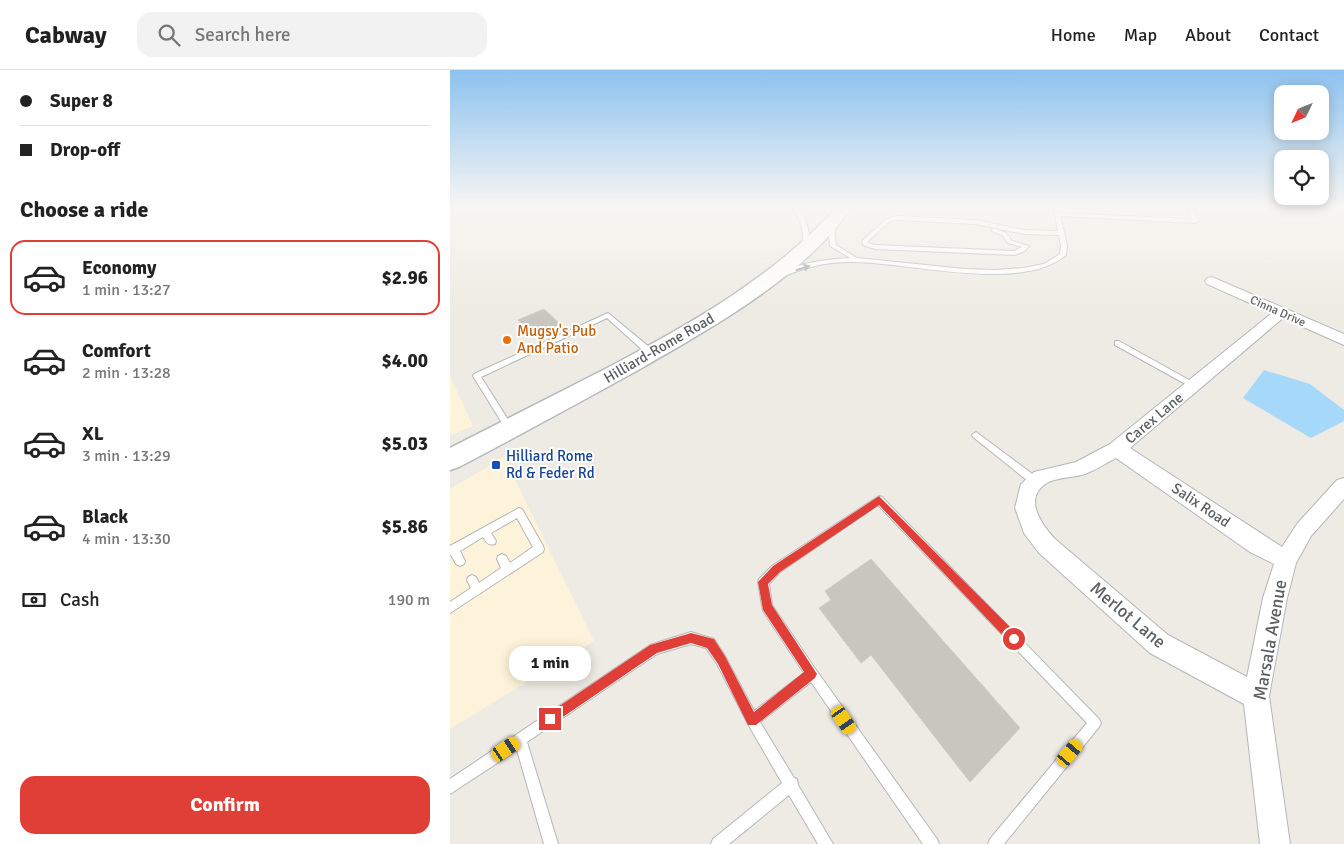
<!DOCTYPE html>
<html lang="en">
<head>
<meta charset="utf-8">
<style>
	:root { --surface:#fff; --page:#f2f2f2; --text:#222; --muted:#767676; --line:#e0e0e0; --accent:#e03f37 }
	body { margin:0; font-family:Signika,sans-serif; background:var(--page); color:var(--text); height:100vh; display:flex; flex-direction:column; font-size:19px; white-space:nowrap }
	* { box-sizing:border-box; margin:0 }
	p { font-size:16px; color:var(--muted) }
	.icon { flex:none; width:28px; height:28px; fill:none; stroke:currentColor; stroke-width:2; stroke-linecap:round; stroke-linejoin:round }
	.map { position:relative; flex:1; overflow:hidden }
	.details { display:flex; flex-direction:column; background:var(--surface); width:450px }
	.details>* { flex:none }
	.top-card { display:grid; align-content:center; height:110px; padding:0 20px; background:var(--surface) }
	.needle { width:32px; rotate:227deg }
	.controls { position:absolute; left:824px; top:15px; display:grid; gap:10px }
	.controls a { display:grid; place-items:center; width:55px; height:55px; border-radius:10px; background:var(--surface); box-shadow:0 2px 12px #0003; font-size:25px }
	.end { position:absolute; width:22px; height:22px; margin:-11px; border:6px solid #e03f37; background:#fff; box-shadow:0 0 0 2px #fff }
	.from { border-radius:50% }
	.bubble { position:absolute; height:35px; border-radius:15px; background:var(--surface); box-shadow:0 2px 12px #0003; font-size:16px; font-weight:800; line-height:35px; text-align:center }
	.car { position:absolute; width:15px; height:30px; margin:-15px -8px; border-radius:6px; box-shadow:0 0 4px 1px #0007; background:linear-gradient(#f5c518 24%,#345 0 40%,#f5c518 0 76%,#345 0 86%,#f5c518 0) }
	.top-card b { display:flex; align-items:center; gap:18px; height:48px; font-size:19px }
	.top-card b+b { border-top:1px solid var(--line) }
	.top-card i { width:12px; height:12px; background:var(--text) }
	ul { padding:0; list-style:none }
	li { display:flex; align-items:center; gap:15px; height:75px; margin:0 10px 8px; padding:0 10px; border:2px solid transparent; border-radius:15px }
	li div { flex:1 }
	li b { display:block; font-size:19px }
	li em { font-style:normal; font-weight:800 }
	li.active { border-color:var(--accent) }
	li>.icon { width:45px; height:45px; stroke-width:1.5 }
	h2 { padding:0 20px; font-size:22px; line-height:60px }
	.pay { display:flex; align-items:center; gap:12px; height:55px; padding:0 20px; font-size:19px }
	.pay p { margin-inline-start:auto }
	.primary-button { display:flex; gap:10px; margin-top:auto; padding:10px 20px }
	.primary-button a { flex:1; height:58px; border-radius:15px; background:var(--accent); color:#fff; font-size:20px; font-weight:800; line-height:58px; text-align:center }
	header { display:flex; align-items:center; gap:30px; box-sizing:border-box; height:70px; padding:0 25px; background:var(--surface); border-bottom:1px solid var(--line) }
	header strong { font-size:24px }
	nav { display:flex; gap:28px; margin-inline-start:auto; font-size:18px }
	.search { width:350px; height:45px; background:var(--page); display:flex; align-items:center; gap:12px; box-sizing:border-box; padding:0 18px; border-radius:15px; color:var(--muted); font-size:19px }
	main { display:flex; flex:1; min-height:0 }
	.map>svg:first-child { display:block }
	.commercial { fill:#fcf3da }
	.water { fill:#a6d8fa }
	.building { fill:#c9c6c0; stroke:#d2ccc2 }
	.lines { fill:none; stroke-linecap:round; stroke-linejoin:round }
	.service-casing { stroke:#b4b6ba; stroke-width:2 }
	.minor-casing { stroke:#b4b6ba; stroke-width:2 }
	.secondary-casing { stroke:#b5b8bd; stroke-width:3 }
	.service { fill:#fff; fill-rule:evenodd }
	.minor { fill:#fff; fill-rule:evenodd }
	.secondary { fill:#fff; fill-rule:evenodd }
	.oneway { fill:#9d9fa1 }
	.route { fill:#e03f37 }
	.food-dot { fill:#e8710a; stroke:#fff; stroke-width:2 }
	.transit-dot { fill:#1a4fb4; stroke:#fff; stroke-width:2 }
	.labels { text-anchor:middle; stroke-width:4; stroke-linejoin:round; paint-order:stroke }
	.far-street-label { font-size:12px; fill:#5c5f63; stroke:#fff }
	.food-label { font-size:15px; fill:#c56008; stroke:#fff; text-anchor:start }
	.street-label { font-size:15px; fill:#5c5f63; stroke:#fff }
	.transit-label { font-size:15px; fill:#164399; stroke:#fff; text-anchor:start }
	.near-street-label { font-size:18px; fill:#5c5f63; stroke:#fff }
</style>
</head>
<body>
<header>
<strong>Cabway</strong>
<div class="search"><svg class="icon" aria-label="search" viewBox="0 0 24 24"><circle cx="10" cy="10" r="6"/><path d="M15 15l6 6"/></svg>Search here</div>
<nav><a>Home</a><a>Map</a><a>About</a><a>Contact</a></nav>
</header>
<main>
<section class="details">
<div class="top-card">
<b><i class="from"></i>Super 8</b>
<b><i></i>Drop-off</b>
</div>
<h2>Choose a ride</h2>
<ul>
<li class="active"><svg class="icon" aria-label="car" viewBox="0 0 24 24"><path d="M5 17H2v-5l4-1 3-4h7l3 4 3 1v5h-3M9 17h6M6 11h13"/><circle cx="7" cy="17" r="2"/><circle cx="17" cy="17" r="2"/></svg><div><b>Economy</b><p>1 min · 13:27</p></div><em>$2.96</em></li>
<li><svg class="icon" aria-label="car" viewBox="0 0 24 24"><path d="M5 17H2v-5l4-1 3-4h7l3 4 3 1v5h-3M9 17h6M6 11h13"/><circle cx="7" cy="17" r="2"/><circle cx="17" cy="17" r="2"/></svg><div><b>Comfort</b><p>2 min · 13:28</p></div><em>$4.00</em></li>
<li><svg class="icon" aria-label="car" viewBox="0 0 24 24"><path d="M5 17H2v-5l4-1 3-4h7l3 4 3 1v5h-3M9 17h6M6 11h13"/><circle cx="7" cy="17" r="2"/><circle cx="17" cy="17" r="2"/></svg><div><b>XL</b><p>3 min · 13:29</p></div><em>$5.03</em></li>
<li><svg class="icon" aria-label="car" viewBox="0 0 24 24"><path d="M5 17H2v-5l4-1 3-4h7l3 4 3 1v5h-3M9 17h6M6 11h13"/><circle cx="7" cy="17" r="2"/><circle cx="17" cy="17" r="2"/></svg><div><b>Black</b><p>4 min · 13:30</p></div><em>$5.86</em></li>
</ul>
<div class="pay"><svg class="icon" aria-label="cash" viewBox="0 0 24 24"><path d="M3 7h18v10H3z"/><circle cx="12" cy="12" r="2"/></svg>Cash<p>190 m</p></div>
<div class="primary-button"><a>Confirm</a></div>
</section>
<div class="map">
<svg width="894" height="774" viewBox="0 0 894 774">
	<rect width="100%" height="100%" fill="#edebe3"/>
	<!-- commercial -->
	<path class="commercial" d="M0,306l23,50 -23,10z
		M54,387l90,184 -144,88v-240z"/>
	<!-- water -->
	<path class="water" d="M814,300l46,14 34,26v11l-33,17 -68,-40z"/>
	<!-- building -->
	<path class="building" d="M94,239l16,15 -25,11 -17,-15z
		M421,489l149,169 -50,54 -99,-127 -10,8 -42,-55 12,-8 -6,-9z"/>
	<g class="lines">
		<!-- service casing -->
		<g class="service-casing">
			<path id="service" d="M341,136h5c10,13 16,25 11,41l-5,-1c3,-17 -2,-27 -11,-40z
				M603,136h5l1,7 133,6 -6,-13h5l8,15 -3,2 -136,-7 7,29 -1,10c-46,39 -160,6 -217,7 -24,0 -46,6 -67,15l-5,-1c18,-13 51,-17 73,-18l-20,-12 -2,-21 3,-2 3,2 2,20 21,13 108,11 30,1 28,-2 21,-4 16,-10 1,-9 -2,-10 -35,-1 -48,-10 -79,-4 -7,1 -22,20v2l7,2 139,6 8,-4 -14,-4 -6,-8 -10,-4 -1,-1 3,-2 12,5 6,8 17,5 -4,5 -10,4 -140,-6 -12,-4 -1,-4 24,-22 11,-3 79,4 48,10 34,1z
				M158,243l46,38v4h-6l-41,-37 -126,59 33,52 -4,3 -3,-1 -34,-55 1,-2z
				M665,271h4l79,44 -1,2h-6l-76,-42z
				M526,362l63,47 2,3 -2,3h-6l-60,-48 -1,-2z
				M429,426l3,1 217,222 2,4 -2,4 -95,117h-16l2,-5 97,-116 -209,-218 -98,67 -11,12 3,21 44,65 121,169 2,5h-16l-112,-162 -51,40 34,56 3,1 1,6 35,59h-15l-29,-49 -60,49h-18l2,-5 69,-56 -34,-59 -31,-60 -11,-16 -15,-4 -34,10 -130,88 31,102h-14l-27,-94 -67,44v-15l200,-134 41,-13 23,7 11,17 29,55 50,-38 -41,-62 -5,-29 1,-3 13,-13z
				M69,438l3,1 21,37 1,3 -1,3 -93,61v-11l21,-14 -4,-8 1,-3 4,-2 4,2 3,6 22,-15 -4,-9 1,-3 4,-2 4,2 4,7 23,-16 -16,-29 -26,15 5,8 -1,3c-7,2 -9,-2 -12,-7l-23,14 5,10 -1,3 -4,2 -4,-2 -5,-9h-1v-9z"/>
		</g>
		<!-- minor casing -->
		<g class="minor-casing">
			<path id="minor" d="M762,207l132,57v11l-61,-27 -153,130 152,99 15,-23 40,-44 7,-2v21l-33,37 -15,27 -9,35 -18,98 21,148h-30l-16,-140 -94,-51 -111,-100 -15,-20 -9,-25 6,-24 13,-12 42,-10 34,-18 162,-131 -65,-29 -2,-3 2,-3zM666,388l134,94 24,12 -11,34 -16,79 -79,-42 -113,-96c-13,-14 -33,-41 -8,-56 10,-6 26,-5 38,-9 11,-4 21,-11 31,-16z"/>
		</g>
		<!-- secondary casing -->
		<g class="secondary-casing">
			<path id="secondary" d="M388,136h15c-49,71 -140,121 -213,163 -60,33 -120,66 -181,98l-9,3v-22c53,-27 106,-54 159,-81 83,-44 165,-90 229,-161z"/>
		</g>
		<!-- service -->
		<use href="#service" class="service"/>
		<!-- minor -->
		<use href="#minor" class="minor"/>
		<!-- secondary -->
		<use href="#secondary" class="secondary"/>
	</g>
	<!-- one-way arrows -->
	<defs><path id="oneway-solid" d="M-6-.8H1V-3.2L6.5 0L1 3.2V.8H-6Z" transform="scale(1.25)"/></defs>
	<use class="oneway" href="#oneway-solid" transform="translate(353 198) rotate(-17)"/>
	<!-- sky -->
	<linearGradient id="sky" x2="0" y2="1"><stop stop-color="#8dc2ef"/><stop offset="0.56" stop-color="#f7f6f2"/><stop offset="1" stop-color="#f7f6f2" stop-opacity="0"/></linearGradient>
	<rect width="894" height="245" fill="url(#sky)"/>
	<!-- route -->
	<path class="route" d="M429,426l139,139v8h-8l-131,-138 -99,67 -12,12 4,21 45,69 -2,4 -59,47h-8l-30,-61 -11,-16 -16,-5 -34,10 -103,70h-8v-8l104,-70 41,-12 23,6 11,17 29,56 50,-40 -41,-62 -5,-28 15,-16z"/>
	<!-- markers -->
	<circle class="food-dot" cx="57" cy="270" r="5"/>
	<rect class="transit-dot" x="41" y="390" width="10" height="10" rx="2.5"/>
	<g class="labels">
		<!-- far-street labels -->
		<g class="far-street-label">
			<text transform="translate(828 241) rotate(24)" y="4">Cinna Drive</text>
		</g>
		<!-- food labels -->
		<g class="food-label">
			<text x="67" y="266">Mugsy's Pub<tspan x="67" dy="17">And Patio</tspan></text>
		</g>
		<!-- street labels -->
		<g class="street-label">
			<text transform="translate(209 278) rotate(-30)" y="5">Hilliard-Rome Road</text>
			<text transform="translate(704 348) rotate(-40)" y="5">Carex Lane</text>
			<text transform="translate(751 435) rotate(34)" y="5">Salix Road</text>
		</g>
		<!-- transit labels -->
		<g class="transit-label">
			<text x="56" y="391">Hilliard Rome<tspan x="56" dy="17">Rd &amp; Feder Rd</tspan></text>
		</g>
		<!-- near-street labels -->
		<g class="near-street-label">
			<text transform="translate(678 545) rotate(40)" y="6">Merlot Lane</text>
			<text transform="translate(820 570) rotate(-80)" y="6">Marsala Avenue</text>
		</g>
	</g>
</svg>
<div class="controls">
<a><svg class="needle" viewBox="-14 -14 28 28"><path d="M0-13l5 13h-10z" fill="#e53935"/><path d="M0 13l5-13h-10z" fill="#767676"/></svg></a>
<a><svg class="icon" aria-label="locate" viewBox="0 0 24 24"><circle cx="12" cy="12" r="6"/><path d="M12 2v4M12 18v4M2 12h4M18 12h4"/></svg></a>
</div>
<i class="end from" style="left:564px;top:569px"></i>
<i class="end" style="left:100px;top:649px"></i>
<div class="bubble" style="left:59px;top:576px;width:82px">1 min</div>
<i class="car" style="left:394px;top:650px;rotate:145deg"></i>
<i class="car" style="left:56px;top:679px;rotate:56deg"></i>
<i class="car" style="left:620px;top:683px;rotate:40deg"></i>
</div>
</main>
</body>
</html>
